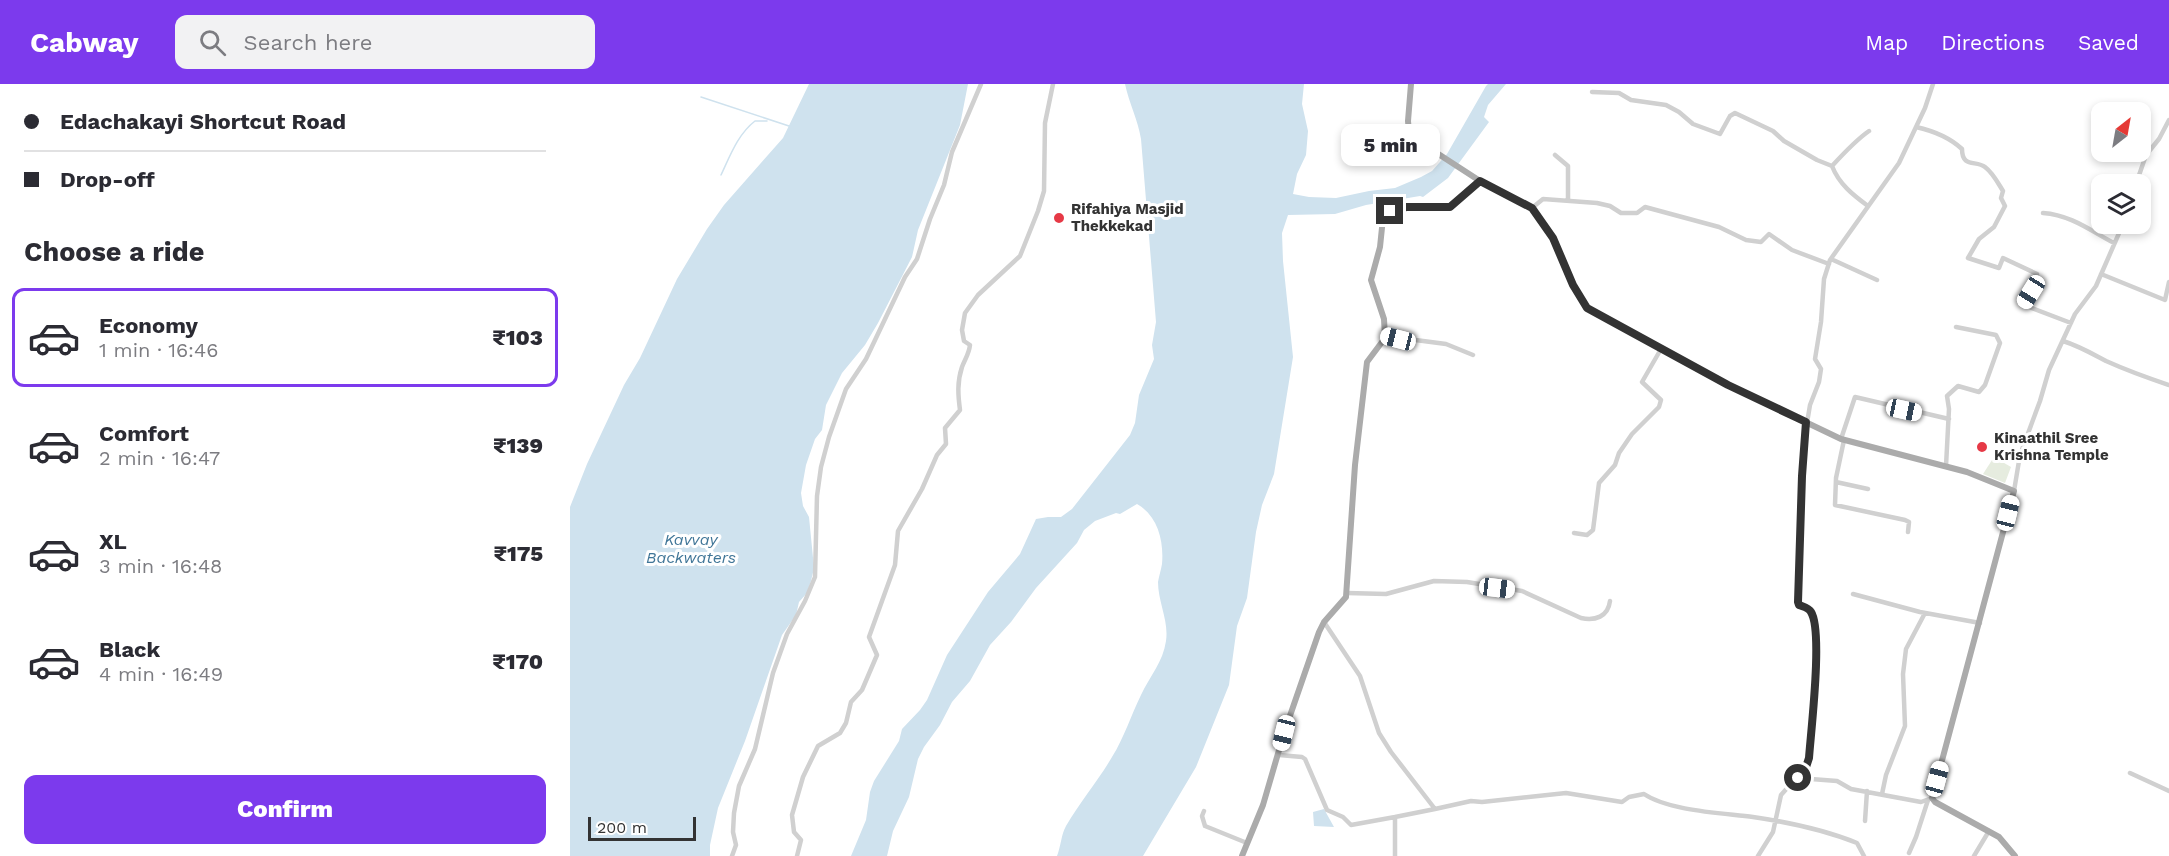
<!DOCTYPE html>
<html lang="en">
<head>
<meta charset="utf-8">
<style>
	:root { --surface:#fff; --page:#f2f2f3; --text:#2b2b33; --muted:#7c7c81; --line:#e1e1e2; --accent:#7c3aed }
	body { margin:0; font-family:"Work Sans",sans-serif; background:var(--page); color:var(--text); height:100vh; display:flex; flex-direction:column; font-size:22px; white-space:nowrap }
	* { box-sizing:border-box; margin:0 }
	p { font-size:20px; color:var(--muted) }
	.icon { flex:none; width:33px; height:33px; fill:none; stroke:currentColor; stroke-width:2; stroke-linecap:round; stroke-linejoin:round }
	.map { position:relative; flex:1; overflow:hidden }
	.details { display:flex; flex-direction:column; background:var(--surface); width:570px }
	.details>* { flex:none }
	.banner { display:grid; align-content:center; height:132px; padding:0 24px; background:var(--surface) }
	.needle { width:39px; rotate:31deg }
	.buttons { position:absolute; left:1521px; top:18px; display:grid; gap:12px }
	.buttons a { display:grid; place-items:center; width:60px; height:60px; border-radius:12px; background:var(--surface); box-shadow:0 3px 9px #0003; font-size:30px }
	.scale { position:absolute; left:18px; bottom:15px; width:108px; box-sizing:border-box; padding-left:6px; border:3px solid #333; border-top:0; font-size:16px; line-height:21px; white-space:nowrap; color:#333; -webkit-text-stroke:4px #fff; paint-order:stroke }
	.end { position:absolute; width:27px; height:27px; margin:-14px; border:8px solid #333; background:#fff; box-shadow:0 0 0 3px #fff }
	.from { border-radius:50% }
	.bubble { position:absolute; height:42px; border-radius:12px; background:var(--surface); box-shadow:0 3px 9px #0003; font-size:20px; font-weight:800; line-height:42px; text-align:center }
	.car { position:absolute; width:18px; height:36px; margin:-18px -9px; border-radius:8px; box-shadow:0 0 4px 2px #0007; background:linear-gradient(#fff 24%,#345 0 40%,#fff 0 76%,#345 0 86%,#fff 0) }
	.banner b { display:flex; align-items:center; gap:21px; height:57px; font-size:22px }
	.banner b+b { border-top:2px solid var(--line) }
	.banner i { width:15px; height:15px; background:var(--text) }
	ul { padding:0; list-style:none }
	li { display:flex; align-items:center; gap:18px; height:99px; margin:0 12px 9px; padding:0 12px; border:3px solid transparent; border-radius:12px }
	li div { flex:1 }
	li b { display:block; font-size:22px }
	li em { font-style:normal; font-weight:800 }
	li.on { border-color:var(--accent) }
	li>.icon { width:54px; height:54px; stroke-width:1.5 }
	h2 { padding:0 24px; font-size:27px; line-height:72px }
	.button { display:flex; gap:12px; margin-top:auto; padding:12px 24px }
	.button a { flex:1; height:69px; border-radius:12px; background:var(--accent); color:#fff; font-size:24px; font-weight:800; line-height:69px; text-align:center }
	header { display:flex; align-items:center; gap:36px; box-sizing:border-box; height:84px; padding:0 30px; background:var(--accent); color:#fff }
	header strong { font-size:28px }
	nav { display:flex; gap:33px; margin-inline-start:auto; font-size:21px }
	.search { width:420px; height:54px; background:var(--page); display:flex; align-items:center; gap:15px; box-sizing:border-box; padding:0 21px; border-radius:12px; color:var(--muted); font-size:22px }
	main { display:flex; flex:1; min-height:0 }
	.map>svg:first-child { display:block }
	.green { fill:#e6ecdf }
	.water { fill:#cfe2ee }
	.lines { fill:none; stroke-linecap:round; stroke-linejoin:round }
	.stream { stroke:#cfe2ee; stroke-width:1.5 }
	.minor { stroke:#d0d0d0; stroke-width:4.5 }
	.major { stroke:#ababab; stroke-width:6 }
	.route { stroke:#333; stroke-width:8 }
	.poi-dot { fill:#e63946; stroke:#fff; stroke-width:2 }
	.labels { text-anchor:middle; stroke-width:6; stroke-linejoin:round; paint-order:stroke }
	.poi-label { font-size:15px; font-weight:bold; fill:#333; stroke:#fff; text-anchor:start }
	.water-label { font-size:16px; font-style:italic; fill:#3f7597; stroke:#fff }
</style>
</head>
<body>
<header>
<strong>Cabway</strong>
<div class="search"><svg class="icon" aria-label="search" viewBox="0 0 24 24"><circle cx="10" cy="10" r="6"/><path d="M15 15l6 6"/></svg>Search here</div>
<nav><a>Map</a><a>Directions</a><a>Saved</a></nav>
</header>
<main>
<section class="details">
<div class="banner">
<b><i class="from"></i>Edachakayi Shortcut Road</b>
<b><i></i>Drop-off</b>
</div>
<h2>Choose a ride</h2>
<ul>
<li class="on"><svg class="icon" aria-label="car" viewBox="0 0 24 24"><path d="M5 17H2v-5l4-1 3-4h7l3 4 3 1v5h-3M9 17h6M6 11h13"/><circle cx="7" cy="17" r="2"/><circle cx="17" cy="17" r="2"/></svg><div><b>Economy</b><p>1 min · 16:46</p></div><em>₹103</em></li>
<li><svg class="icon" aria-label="car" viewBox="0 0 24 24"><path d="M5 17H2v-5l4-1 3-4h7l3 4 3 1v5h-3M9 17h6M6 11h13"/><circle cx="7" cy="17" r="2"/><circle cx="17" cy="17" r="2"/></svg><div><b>Comfort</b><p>2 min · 16:47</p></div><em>₹139</em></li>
<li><svg class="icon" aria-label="car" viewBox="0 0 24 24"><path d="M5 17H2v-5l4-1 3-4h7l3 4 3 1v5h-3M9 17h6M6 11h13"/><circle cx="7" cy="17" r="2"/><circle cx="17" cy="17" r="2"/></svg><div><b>XL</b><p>3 min · 16:48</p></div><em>₹175</em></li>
<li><svg class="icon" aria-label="car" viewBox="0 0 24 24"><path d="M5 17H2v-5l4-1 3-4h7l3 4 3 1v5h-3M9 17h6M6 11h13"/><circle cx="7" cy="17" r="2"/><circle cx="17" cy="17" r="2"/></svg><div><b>Black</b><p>4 min · 16:49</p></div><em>₹170</em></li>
</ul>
<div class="button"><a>Confirm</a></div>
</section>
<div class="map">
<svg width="1599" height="772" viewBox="0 0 1599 772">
	<rect width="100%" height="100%" fill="#fff"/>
	<!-- green -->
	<path class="green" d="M1424,373l17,10 -6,16 -22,-9z"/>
	<!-- water -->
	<path class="water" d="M239,0h159l-8,41 -42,105 -6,27 -34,66 -13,22 -23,28 -16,32 -4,25 -7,9 -9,26 -5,28 2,13 6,11 5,51 -3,13 -4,12 -8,9 -3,13 -14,20 -37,106 -27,67 -8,37v11h-140v-349l17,-43 37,-79 16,-27 37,-79 30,-50 17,-24 59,-67z
		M555,0h179l-2,20 6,27 -2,24 -9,19 -4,20 16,3 27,1 33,-7 26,-3 26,-11 11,-6 15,-17 39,-68 2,-2h18l-18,21 -4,12 5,5 -41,56 -25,19 -3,-1 -54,9 -31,9 -47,1 -6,18 1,28 10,96 -19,117 -12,31 -6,27 -9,66 -10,28 -8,59 -33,82 -53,89h-86c4,-10 4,-21 9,-30 14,-24 32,-45 46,-69 12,-19 19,-42 29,-62 9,-19 22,-33 25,-54 3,-20 -8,-39 -8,-59 1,-6 3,-12 4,-18 2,-23 -4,-48 -25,-60l-17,10 -4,-1 -21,8 -11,9 -7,13 -41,45 -25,34 -21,23 -20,36 -18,21 -12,23 -16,22 -6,12 -9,38 -16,34 -6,25h-36l15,-36 4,-28 4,-11 25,-40 3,-12 18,-19 7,-10 20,-45 41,-63 32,-38 16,-35 12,-2h13l11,-8 58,-74 5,-12 4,-28 15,-36 -2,-14 4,-23 -15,-183c-3,-19 -12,-36 -16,-55z
		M754,725l10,18 -20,-1 -1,-14z"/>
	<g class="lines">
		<!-- stream -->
		<path class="stream" d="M131,13l88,29
			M151,91c9,-19 17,-41 34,-54h12"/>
		<!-- minor -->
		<path class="minor" d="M1022,8l27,1 12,7 35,5 13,7 14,12 27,10 10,-18 5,-3 38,18 11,10 33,19 15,6
			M1346,43c18,4 33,10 46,22 0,19 14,11 23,18 8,6 13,16 18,24l-2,7 4,8 -11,21 -15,12 -11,19 31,10 4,-10 34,16 -6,18 -7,13 47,18
			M985,71l13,11v35
			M1566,100l10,-29 13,-16 10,-19
			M1298,122c-15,-11 -29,-22 -36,-40 11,-12 24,-26 37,-35
			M962,124l11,-9 54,4 13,3 11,7h16l8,-6 74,20 27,13 15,2 8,-8 23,16 37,14
			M1473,129c28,2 48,18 71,30
			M1261,175l46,21
			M1531,190l64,26 4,-18
			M815,252l61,8 27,11
			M1493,257c16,5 28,12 43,20 20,9 42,17 63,24
			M1271,355l14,-42 94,22
			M1274,356l-8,38 -1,27 70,15 4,2 -1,10
			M1376,382l3,-57 -2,-13 11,-10 21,6 6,-7 15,-42 -4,-8 -40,-8
			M1266,398l32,7
			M1444,407l6,-36 20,-54 9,-31 26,-56 21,-28 27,-62
			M1004,449l13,2 6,-5 6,-47 16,-18 4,-12 13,-19 27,-27 2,-7 -19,-18 19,-33
			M777,509l39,1 48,-13 33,1 55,9 59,27c14,3 27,-1 29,-17
			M1283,510l67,18 60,11
			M754,538l36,54 19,57 12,19 44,57 -40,8v39
			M709,671l23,2 3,2 22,51 16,7 8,8 44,-8
			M1560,689l39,18
			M1228,694l39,3 14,8 70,13 11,-4
			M1312,710l4,-19 19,-49 -2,-52 3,-25 19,-36
			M865,725l36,-8 11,1 84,-9 56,9 7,-5 15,-3c25,17 78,19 109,23 34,5 72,13 104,26l7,13
			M634,727l-2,5 3,10 42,17
			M1295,737l2,-30
			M1339,769l7,-16 12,-37
			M162,772l4,-11 -3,-13 1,-19 5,-27 16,-37 18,-76 14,-39 18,-33 10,-24 2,-81 4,-29 8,-30 17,-48 20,-30 39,-82 12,-18 13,-40 14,-34 8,-33 29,-68
			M227,772l4,-16 -7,-8 -2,-17 11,-38 15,-31 22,-13 6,-10 5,-21 11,-12 15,-35 -8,-18 26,-72 3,-34 24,-42 15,-34 9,-11 -1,-16 15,-18c-2,-15 -3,-28 2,-43 3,-8 7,-13 8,-22l-6,-4 -2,-11 3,-17 13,-18 42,-39 18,-45 6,-20 1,-68 8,-39
			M1188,772l15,-24 8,-37 25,-28 4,-9c1,-28 13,-127 1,-146 -3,-5 -7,-5 -12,-7l-1,-3 6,-161 6,-36 9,-23 2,-13 -6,-10 6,-37 3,-43 6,-19 69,-97 26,-55 8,-24
			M1404,772l15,-25"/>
		<!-- major -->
		<path class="major" d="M841,0l-3,37 1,11 17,14 54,35 52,27 21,30 20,47 14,23 141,77 113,54 126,33 47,19 -82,307 3,4 64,35 16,19
			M672,772l21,-51 21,-72 35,-101 5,-10 22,-25 9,-132 12,-103 18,-24 -1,-19 -13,-39 9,-33 3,-29c16,-19 45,-7 67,-11l30,-26"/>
	</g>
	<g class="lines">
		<!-- route -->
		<path class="route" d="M820,127l16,-4h44l30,-26 52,27 21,30 20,47 14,23 141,77 78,37 -4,54 -4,126 1,3c5,2 9,2 12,7 12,19 0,118 -2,146l-3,9 -8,11"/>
	</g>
	<!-- markers -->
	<g class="poi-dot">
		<circle cx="489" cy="134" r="6"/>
		<circle cx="1412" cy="363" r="6"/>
	</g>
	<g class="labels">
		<!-- poi labels -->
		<g class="poi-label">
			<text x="501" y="130">Rifahiya Masjid<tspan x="501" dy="17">Thekkekad</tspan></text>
			<text x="1424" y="359">Kinaathil Sree<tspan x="1424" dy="17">Krishna Temple</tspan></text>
		</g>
		<!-- water labels -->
		<g class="water-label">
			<text x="121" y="461">Kavvay<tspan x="121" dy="18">Backwaters</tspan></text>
		</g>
	</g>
</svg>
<div class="buttons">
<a><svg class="needle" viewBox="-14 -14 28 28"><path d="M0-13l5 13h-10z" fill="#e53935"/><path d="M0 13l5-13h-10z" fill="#7c7c81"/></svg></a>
<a><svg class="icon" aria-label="layers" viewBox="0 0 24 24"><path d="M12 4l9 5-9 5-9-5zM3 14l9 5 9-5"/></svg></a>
</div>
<div class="scale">200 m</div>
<i class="end from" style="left:1228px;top:694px"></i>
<i class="end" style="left:820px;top:127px"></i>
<div class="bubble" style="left:771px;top:40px;width:99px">5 min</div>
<i class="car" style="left:1461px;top:208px;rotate:212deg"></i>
<i class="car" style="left:828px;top:255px;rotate:284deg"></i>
<i class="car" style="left:1334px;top:326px;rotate:102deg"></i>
<i class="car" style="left:1438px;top:429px;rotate:14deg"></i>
<i class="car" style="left:927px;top:504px;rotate:97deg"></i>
<i class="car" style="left:714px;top:649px;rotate:194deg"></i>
<i class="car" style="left:1367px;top:695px;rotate:15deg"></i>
</div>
</main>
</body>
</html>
